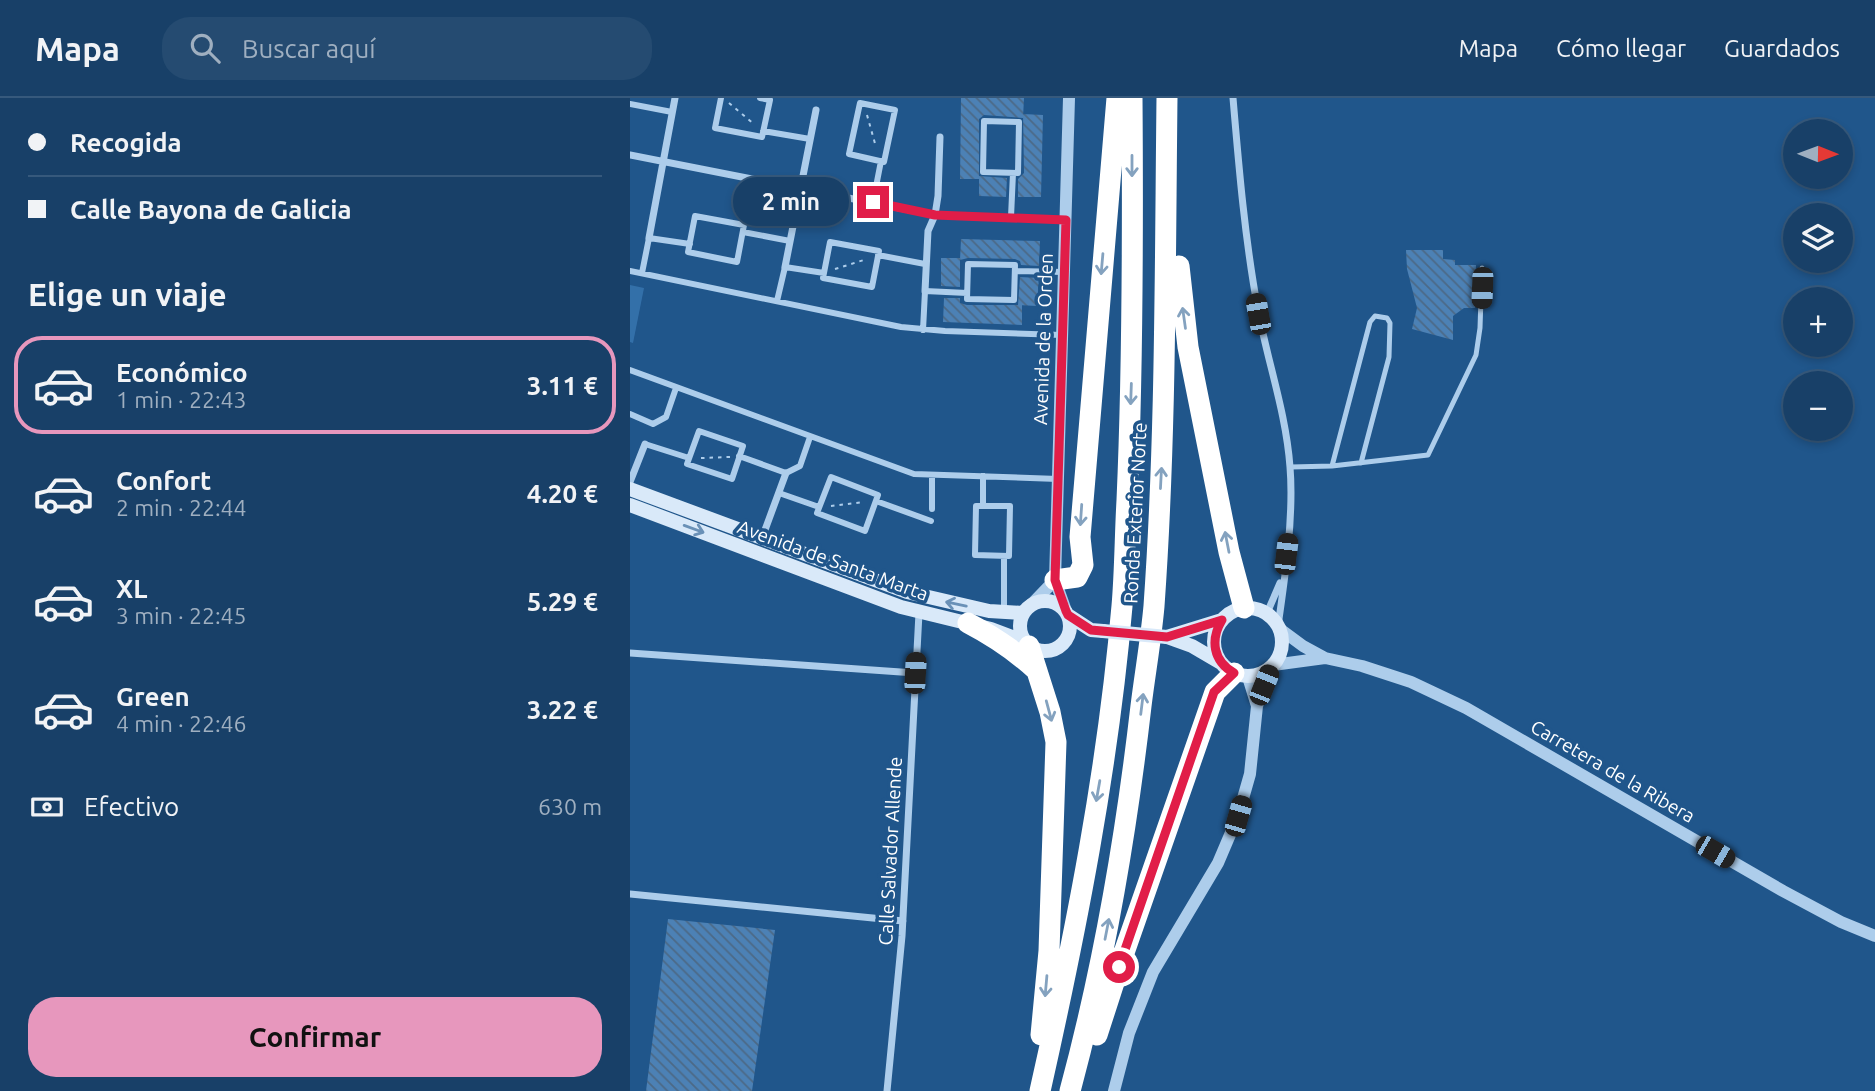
<!DOCTYPE html>
<html lang="es">
<head>
<meta charset="utf-8">
<style>
	:root { --surface:#184068; --page:#254b71; --text:#f1f3f6; --muted:#9fafc0; --line:#36597c; --accent:#e797bd }
	body { margin:0; font-family:Ubuntu,sans-serif; background:var(--page); color:var(--text); height:100vh; display:flex; flex-direction:column; font-size:26px; white-space:nowrap }
	* { box-sizing:border-box; margin:0 }
	p { font-size:23px; color:var(--muted) }
	.icon { flex:none; width:38px; height:38px; fill:none; stroke:currentColor; stroke-width:2; stroke-linecap:round; stroke-linejoin:round }
	.map { position:relative; flex:1; overflow:hidden }
	.details { display:flex; flex-direction:column; background:var(--surface); width:630px }
	.details>* { flex:none }
	.top-card { display:grid; align-content:center; height:154px; padding:0 28px; background:var(--surface) }
	.needle { width:46px; rotate:91deg }
	.controls { position:absolute; left:1153px; top:21px; display:grid; gap:14px }
	.controls a { display:grid; place-items:center; width:70px; height:70px; border-radius:50%; background:var(--surface); box-shadow:0 4px 10px #0003,0 0 0 2px var(--line); font-size:35px }
	.end { position:absolute; width:32px; height:32px; margin:-16px; border:9px solid #e11d48; background:#fff; box-shadow:0 0 0 4px #fff }
	.from { border-radius:50% }
	.bubble { position:absolute; height:49px; border-radius:24px; background:var(--surface); box-shadow:0 4px 10px #0003,0 0 0 2px var(--line); font-size:23px; font-weight:700; line-height:49px; text-align:center }
	.car { position:absolute; width:21px; height:42px; margin:-21px -10px; border-radius:9px; box-shadow:0 0 5px 2px #0007; background:linear-gradient(#222 24%,#8ab4d8 0 40%,#222 0 76%,#8ab4d8 0 86%,#222 0) }
	.top-card b { display:flex; align-items:center; gap:24px; height:66px; font-size:26px }
	.top-card b+b { border-top:2px solid var(--line) }
	.top-card i { width:18px; height:18px; background:var(--text) }
	ul { padding:0; list-style:none }
	li { display:flex; align-items:center; gap:21px; height:98px; margin:0 14px 10px; padding:0 14px; border:4px solid transparent; border-radius:28px }
	li div { flex:1 }
	li b { display:block; font-size:26px }
	li em { font-style:normal; font-weight:700 }
	li.on { border-color:var(--accent) }
	li>.icon { width:63px; height:63px; stroke-width:1.5 }
	h2 { padding:0 28px; font-size:32px; line-height:84px }
	.pay { display:flex; align-items:center; gap:18px; height:77px; padding:0 28px; font-size:26px }
	.pay p { margin-inline-start:auto }
	.cta { display:flex; gap:14px; margin-top:auto; padding:14px 28px }
	.cta a { flex:1; height:80px; border-radius:28px; background:var(--accent); color:#111; font-size:28px; font-weight:700; line-height:80px; text-align:center }
	header { display:flex; align-items:center; gap:42px; box-sizing:border-box; height:98px; padding:0 35px; background:var(--surface); border-bottom:2px solid var(--line) }
	header strong { font-size:33px }
	nav { display:flex; gap:38px; margin-inline-start:auto; font-size:24px }
	.search { width:490px; height:63px; background:var(--page); display:flex; align-items:center; gap:18px; box-sizing:border-box; padding:0 24px; border-radius:28px; color:var(--muted); font-size:26px }
	main { display:flex; flex:1; min-height:0 }
	.map>svg:first-child { display:block }
	.green { fill:#3370a9 }
	.building { fill:url(#building-back-hatch) }
	.lines { fill:none; stroke-linecap:round; stroke-linejoin:round }
	.path { stroke:#adcdeb; stroke-width:2; stroke-dasharray:3.5 5; stroke-linecap:butt }
	.service { stroke:#adcdeb; stroke-width:5 }
	.pedestrian { stroke:#adcdeb; stroke-width:6 }
	.minor { stroke:#adcdeb; stroke-width:7 }
	.tertiary { stroke:#adcdeb; stroke-width:12 }
	.secondary { stroke:#d9e9f9; stroke-width:14 }
	.motorway { stroke:#fff; stroke-width:21 }
	.secondary-bridge { stroke:#d9e9f9; stroke-width:14 }
	.oneway { stroke:#84a2bf }
	.oneway2 { stroke:#6a91b7 }
	.route { stroke:#e11d48; stroke-width:9 }
	.labels { text-anchor:middle; stroke-width:7; stroke-linejoin:round; paint-order:stroke }
	.street-label { font-size:19px; fill:#fff; stroke:#20568b }
</style>
</head>
<body>
<header>
<strong>Mapa</strong>
<div class="search"><svg class="icon" aria-label="search" viewBox="0 0 24 24"><circle cx="10" cy="10" r="6"/><path d="M15 15l6 6"/></svg>Buscar aquí</div>
<nav><a>Mapa</a><a>Cómo llegar</a><a>Guardados</a></nav>
</header>
<main>
<section class="details">
<div class="top-card">
<b><i class="from"></i>Recogida</b>
<b><i></i>Calle Bayona de Galicia</b>
</div>
<h2>Elige un viaje</h2>
<ul>
<li class="on"><svg class="icon" aria-label="car" viewBox="0 0 24 24"><path d="M5 17H2v-5l4-1 3-4h7l3 4 3 1v5h-3M9 17h6M6 11h13"/><circle cx="7" cy="17" r="2"/><circle cx="17" cy="17" r="2"/></svg><div><b>Económico</b><p>1 min · 22:43</p></div><em>3.11 €</em></li>
<li><svg class="icon" aria-label="car" viewBox="0 0 24 24"><path d="M5 17H2v-5l4-1 3-4h7l3 4 3 1v5h-3M9 17h6M6 11h13"/><circle cx="7" cy="17" r="2"/><circle cx="17" cy="17" r="2"/></svg><div><b>Confort</b><p>2 min · 22:44</p></div><em>4.20 €</em></li>
<li><svg class="icon" aria-label="car" viewBox="0 0 24 24"><path d="M5 17H2v-5l4-1 3-4h7l3 4 3 1v5h-3M9 17h6M6 11h13"/><circle cx="7" cy="17" r="2"/><circle cx="17" cy="17" r="2"/></svg><div><b>XL</b><p>3 min · 22:45</p></div><em>5.29 €</em></li>
<li><svg class="icon" aria-label="car" viewBox="0 0 24 24"><path d="M5 17H2v-5l4-1 3-4h7l3 4 3 1v5h-3M9 17h6M6 11h13"/><circle cx="7" cy="17" r="2"/><circle cx="17" cy="17" r="2"/></svg><div><b>Green</b><p>4 min · 22:46</p></div><em>3.22 €</em></li>
</ul>
<div class="pay"><svg class="icon" aria-label="cash" viewBox="0 0 24 24"><path d="M3 7h18v10H3z"/><circle cx="12" cy="12" r="2"/></svg>Efectivo<p>630 m</p></div>
<div class="cta"><a>Confirmar</a></div>
</section>
<div class="map">
<svg width="1245" height="993" viewBox="0 0 1245 993">
	<defs>
		<pattern id="building-back-hatch" width="6" height="6" patternUnits="userSpaceOnUse" patternTransform="scale(1.75)"><rect width="6" height="6" fill="#4c81b5"/><path d="M-1 5l2 2M0 0l6 6M5-1l2 2" fill="none" stroke="#4c6986"/></pattern>
	</defs>
	<rect width="100%" height="100%" fill="#20568b"/>
	<!-- green -->
	<path class="green" d="M0,187l14,3 -11,55 -3,-1z"/>
	<!-- building -->
	<path class="building" d="M331,0h63l-1,20 -39,-3 -5,4v60h-19z
		M393,16l20,1 -2,82h-23v-18l6,-6z
		M349,78l28,2 -1,19 -27,-1z
		M331,141l79,2 -1,25 -18,-1 -1,-4 -5,-2 -47,-1 -8,2z
		M776,152h37v9l12,1v5h21l-1,43h-11l-11,8v24l-41,-11 5,-21 -10,-39z
		M311,160h19v29l-19,-1z
		M390,179l19,1 -2,28 -19,-1z
		M314,200h16v5l7,2h55v20l-79,-3z
		M38,821l107,11 -23,161h-106z"/>
	<g class="lines">
		<!-- path -->
		<path class="path" d="M99,5l25,21
			M237,17l9,32
			M205,171l32,-10
			M71,360l29,-1
			M201,408l33,-4"/>
		<!-- service -->
		<path class="service" d="M702,368l38,-144 5,-6 12,2 3,5 -1,34 -28,106
			M661,369l41,-1 96,-11 48,-100 4,-27 2,-60"/>
		<!-- pedestrian -->
		<path class="pedestrian" d="M91,0l-6,30 47,9 8,-37 -10,-2
			M230,5l35,7 -11,52 -35,-8z
			M0,6l42,8
			M354,23l35,1 -1,51 -35,-1z
			M133,33l47,8
			M243,104l8,-41
			M65,118l49,9 -7,37 -49,-10z
			M381,119l2,-44
			M113,134l47,9
			M200,144l49,9 -7,36 -49,-9z
			M248,157l47,9
			M338,166l47,1 -1,35 -47,-1z
			M0,173l271,56 44,4 117,4
			M385,173l49,1
			M12,175l7,-35 41,6
			M147,203l8,-34 39,6
			M293,232l2,-39 42,2
			M0,272l284,104 144,5
			M0,316l23,10 13,-7 10,-29
			M69,333l44,15 -11,33 -45,-15z
			M15,346l44,14
			M109,358l47,17 14,-7 10,-29
			M201,379l47,18 -13,36 -48,-18z
			M149,395l40,14
			M246,403l55,20
			M346,408h34l-1,50 -34,-1z
			M353,408v-30
			M302,411v-34
			M374,515v-57"/>
		<!-- minor -->
		<path class="minor" d="M603,0c6,71 12,142 25,212 10,53 28,103 32,157 4,48 -5,111 -12,159
			M0,57l305,60 131,5
			M19,140l26,-140
			M155,169l31,-157
			M295,193l3,-60 7,-16 3,-19 2,-59
			M0,384l15,-38
			M132,440l24,-65
			M637,515l13,-30
			M0,555l285,20
			M0,796l273,27
			M257,993l15,-155 17,-323"/>
		<!-- tertiary -->
		<path class="tertiary" d="M401,507l24,-25
			M436,513l-11,-31 14,-482
			M650,531l23,17 22,12 37,8 49,16 55,26 317,183 58,31 34,14
			M643,567l52,-7
			M618,579l9,29
			M484,993l15,-58 24,-61 65,-109 20,-47 12,-42 7,-68 13,-38"/>
		<!-- secondary -->
		<path class="secondary" d="M0,391l277,103 82,19 34,2
			M0,407l271,102 90,22 34,13
			M390 528a25 25 0 1 1 50 0a25 25 0 1 1-50 0Z
			M584 544a34 34 0 1 1 68 0a34 34 0 1 1-68 0Z
			M438,517l23,15 12,1
			M537,539l25,9 29,17
			M537,539l55,-17"/>
		<!-- motorway -->
		<path class="motorway" d="M549,168l9,81 41,205 15,56
			M425,482l22,-3 6,-12 -3,-28 37,-439
			M338,525c25,13 46,27 67,46
			M399,548l21,66 6,30 -7,209 -8,84
			M467,937l22,-68 96,-275 19,-19
			M410,993c36,-160 68,-322 82,-485 3,-35 3,-71 5,-106 6,-134 6,-268 5,-402
			M440,993c34,-126 56,-255 71,-385 4,-33 10,-66 13,-100 12,-169 11,-338 13,-508"/>
		<!-- secondary-bridge -->
		<path class="secondary-bridge" d="M473,533l64,6"/>
	</g>
	<!-- one-way arrows -->
	<defs><path id="oneway-shaft" d="M-6 0H5M1.5-3L5.5 0L1.5 3" fill="none" stroke-width="1.6" stroke-linecap="round" stroke-linejoin="round" transform="scale(1.75)"/></defs>
	<g class="oneway">
		<use href="#oneway-shaft" transform="translate(502 68) rotate(90)"/>
		<use href="#oneway-shaft" transform="translate(472 166) rotate(95)"/>
		<use href="#oneway-shaft" transform="translate(554 220) rotate(-98)"/>
		<use href="#oneway-shaft" transform="translate(501 296) rotate(92)"/>
		<use href="#oneway-shaft" transform="translate(531 380) rotate(-87)"/>
		<use href="#oneway-shaft" transform="translate(451 417) rotate(94)"/>
		<use href="#oneway-shaft" transform="translate(597 444) rotate(-101)"/>
		<use href="#oneway-shaft" transform="translate(512 606) rotate(-83)"/>
		<use href="#oneway-shaft" transform="translate(419 613) rotate(75)"/>
		<use href="#oneway-shaft" transform="translate(468 693) rotate(100)"/>
		<use href="#oneway-shaft" transform="translate(477 831) rotate(-79)"/>
		<use href="#oneway-shaft" transform="translate(416 888) rotate(95)"/>
	</g>
	<g class="oneway2">
		<use href="#oneway-shaft" transform="translate(64 431) rotate(20)"/>
		<use href="#oneway-shaft" transform="translate(326 506) rotate(-168)"/>
	</g>
	<g class="lines">
		<!-- route -->
		<path class="route" d="M243,104l62,13 131,5 -11,360 11,31 2,4 23,15 76,7 55,-17c-12,20 -9,41 12,53l-20,19 -95,275"/>
	</g>
	<g class="labels">
		<!-- street labels -->
		<g class="street-label">
			<text transform="translate(413 241) rotate(-88)" y="7">Avenida de la Orden</text>
			<text transform="translate(505 415) rotate(-87)" y="7">Ronda Exterior Norte</text>
			<text transform="translate(203 462) rotate(20)" y="7">Avenida de Santa Marta</text>
			<text transform="translate(983 673) rotate(30)" y="7">Carretera de la Ribera</text>
			<text transform="translate(260 753) rotate(-87)" y="7">Calle Salvador Allende</text>
		</g>
	</g>
</svg>
<div class="controls">
<a><svg class="needle" viewBox="-14 -14 28 28"><path d="M0-13l5 13h-10z" fill="#e53935"/><path d="M0 13l5-13h-10z" fill="#9fafc0"/></svg></a>
<a><svg class="icon" aria-label="layers" viewBox="0 0 24 24"><path d="M12 4l9 5-9 5-9-5zM3 14l9 5 9-5"/></svg></a>
<a>+</a>
<a>−</a>
</div>
<i class="end from" style="left:489px;top:869px"></i>
<i class="end" style="left:243px;top:104px"></i>
<div class="bubble" style="left:103px;top:79px;width:116px">2 min</div>
<i class="car" style="left:852px;top:190px;rotate:182deg"></i>
<i class="car" style="left:628px;top:216px;rotate:350deg"></i>
<i class="car" style="left:656px;top:456px;rotate:7deg"></i>
<i class="car" style="left:285px;top:575px;rotate:3deg"></i>
<i class="car" style="left:634px;top:587px;rotate:22deg"></i>
<i class="car" style="left:608px;top:718px;rotate:16deg"></i>
<i class="car" style="left:1085px;top:754px;rotate:120deg"></i>
</div>
</main>
</body>
</html>
